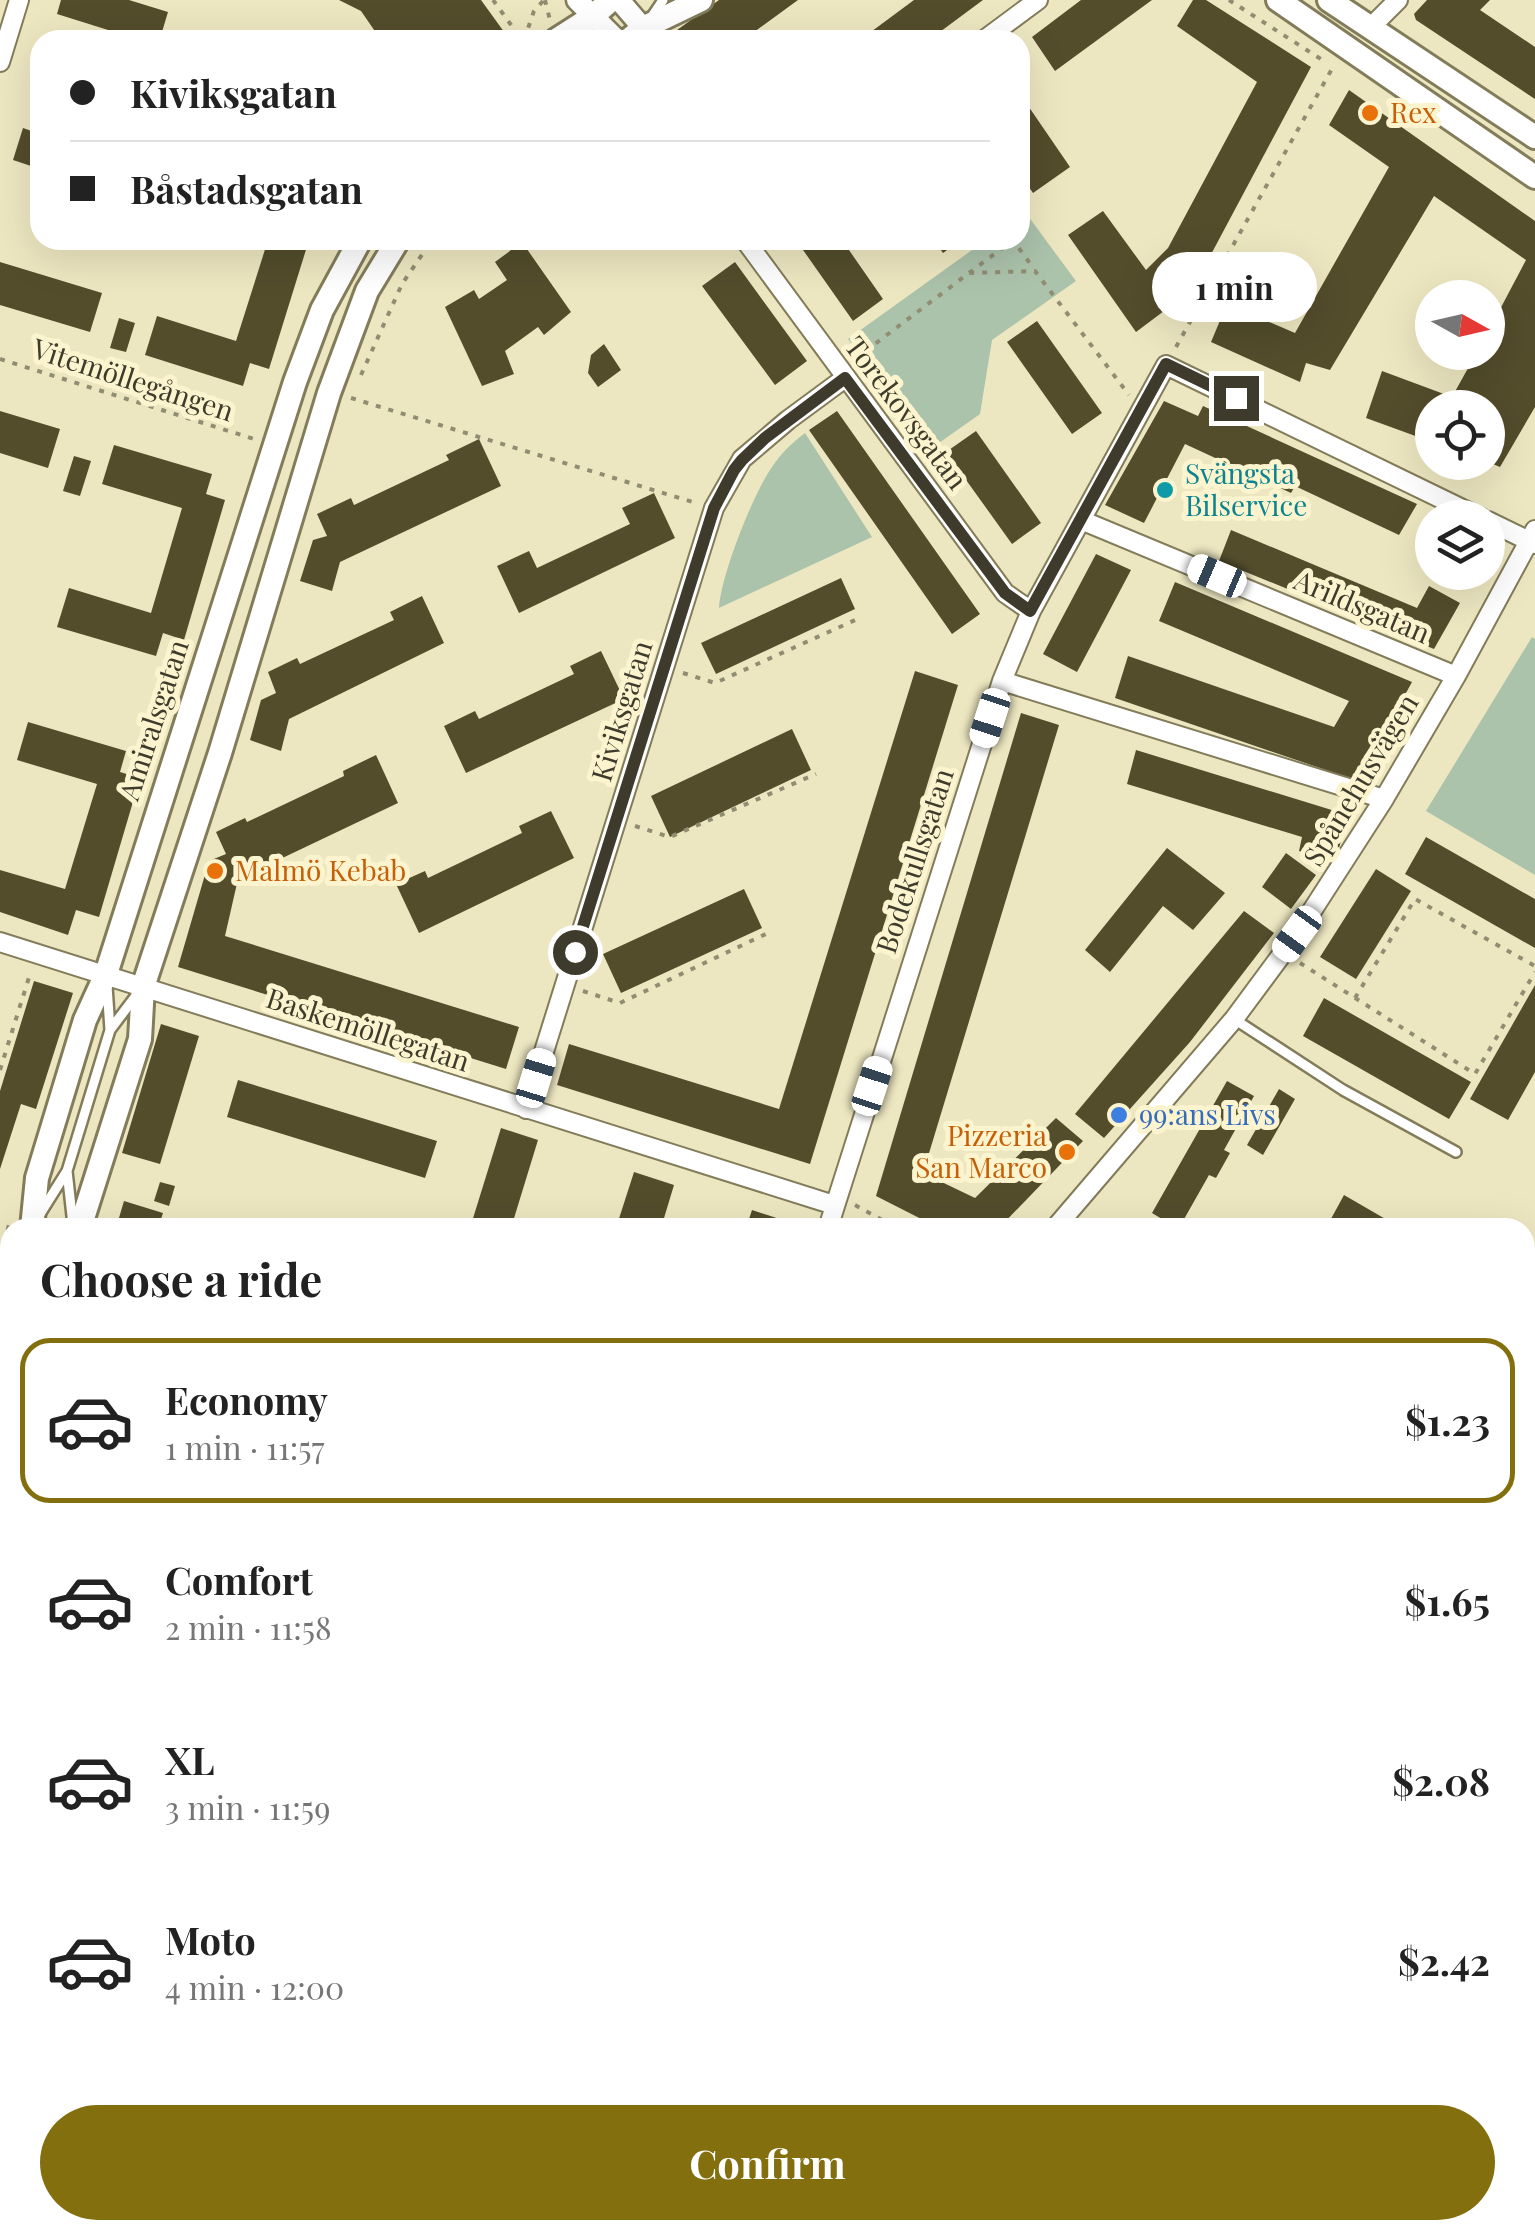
<!DOCTYPE html>
<html lang="en">
<head>
<meta charset="utf-8">
<style>
	:root { --surface:#fff; --page:#f2f2f2; --text:#222; --muted:#767676; --line:#e0e0e0; --accent:#836f0d }
	body { margin:0; font-family:"Playfair Display",serif; background:var(--page); color:var(--text); height:100vh; display:flex; flex-direction:column; font-size:38px; white-space:nowrap }
	* { box-sizing:border-box; margin:0 }
	p { font-size:32px; color:var(--muted) }
	.icon { flex:none; width:55px; height:55px; fill:none; stroke:currentColor; stroke-width:2; stroke-linecap:round; stroke-linejoin:round }
	.map { position:relative; flex:1; overflow:hidden }
	.side { position:absolute; left:0px; top:1218px; width:1535px; height:1022px; display:flex; flex-direction:column; background:var(--surface); border-radius:30px 30px 0 0; box-shadow:0 10px 40px #0002 }
	.side>* { flex:none }
	.banner { position:absolute; left:30px; top:30px; width:1000px; height:220px; border-radius:30px; box-shadow:0 10px 40px #0002; display:grid; align-content:center; height:220px; padding:0 40px; background:var(--surface) }
	.needle { width:65px; rotate:98deg }
	.tools { position:absolute; left:1415px; top:280px; display:grid; gap:20px }
	.tools a { display:grid; place-items:center; width:90px; height:90px; border-radius:50%; background:var(--surface); box-shadow:0 10px 40px #0002; font-size:50px }
	.end { position:absolute; width:45px; height:45px; margin:-22px; border:12px solid #3e3b2c; background:#fff; box-shadow:0 0 0 5px #fff }
	.from { border-radius:50% }
	.bubble { position:absolute; height:70px; border-radius:35px; background:var(--surface); box-shadow:0 10px 40px #0002; font-size:32px; font-weight:700; line-height:70px; text-align:center }
	.car { position:absolute; width:30px; height:60px; margin:-30px -15px; border-radius:12px; box-shadow:0 0 8px 2px #0007; background:linear-gradient(#fff 24%,#345 0 40%,#fff 0 76%,#345 0 86%,#fff 0) }
	.banner b { display:flex; align-items:center; gap:35px; height:95px; font-size:38px }
	.banner b+b { border-top:2px solid var(--line) }
	.banner i { width:25px; height:25px; background:var(--text) }
	ul { padding:0; list-style:none }
	li { display:flex; align-items:center; gap:30px; height:165px; margin:0 20px 15px; padding:0 20px; border:5px solid transparent; border-radius:30px }
	li div { flex:1 }
	li b { display:block; font-size:38px }
	li em { font-style:normal; font-weight:700 }
	li.on { border-color:var(--accent) }
	li>.icon { width:90px; height:90px; stroke-width:1.5 }
	h2 { padding:0 40px; font-size:45px; line-height:120px }
	.button { display:flex; gap:20px; margin-top:auto; padding:20px 40px }
	.button a { flex:1; height:115px; border-radius:60px; background:var(--accent); color:#fff; font-size:40px; font-weight:700; line-height:115px; text-align:center }
	.map>svg:first-child { display:block }
	.industrial { fill:#eed6cc }
	.green { fill:#abc2ab }
	.building { fill:#534d2c }
	.lines { fill:none; stroke-linecap:round; stroke-linejoin:round }
	.service-casing { stroke:#827c5a; stroke-width:14 }
	.minor-casing { stroke:#827c5a; stroke-width:22 }
	.tertiary-casing { stroke:#827c5a; stroke-width:25 }
	.secondary-casing { stroke:#827c5a; stroke-width:28 }
	.path { stroke:#918d73; stroke-width:4; stroke-dasharray:5 8; stroke-linecap:butt }
	.service { stroke:#fff; stroke-width:9 }
	.minor { stroke:#fff; stroke-width:18 }
	.tertiary { stroke:#fff; stroke-width:20 }
	.secondary { stroke:#fff; stroke-width:22 }
	.rail { stroke:#6c6853; stroke-width:6; stroke-dasharray:15 8; stroke-linecap:butt }
	.route { stroke:#3e3b2c; stroke-width:12 }
	.food-dot { fill:#e8710a; stroke:#fbf4ce; stroke-width:4 }
	.culture-dot { fill:#0f9aa8; stroke:#fbf4ce; stroke-width:4 }
	.shop-dot { fill:#3f7fe0; stroke:#fbf4ce; stroke-width:4 }
	.labels { text-anchor:middle; stroke-width:10; stroke-linejoin:round; paint-order:stroke }
	.food-label { font-size:28px; fill:#c56008; stroke:#fbf4ce; text-anchor:start }
	.street-label { font-size:28px; fill:#3e3b2c; stroke:#fbf4ce }
	.culture-label { font-size:28px; fill:#0d838f; stroke:#fbf4ce; text-anchor:start }
	.shop-label { font-size:28px; fill:#366cbe; stroke:#fbf4ce; text-anchor:start }
</style>
</head>
<body>
<div class="map">
<svg width="1535" height="2239" viewBox="0 0 1535 2239">
	<rect width="100%" height="100%" fill="#ede7c1"/>
	<!-- industrial -->
	<path class="industrial" d="M1535,2051v188h-107l5,-9h92v-161z
		M0,2157l10,4v69h153l20,9h-183z"/>
	<!-- green -->
	<path class="green" d="M1025,212l51,69 -84,59 -12,74 -51,36 -81,-111 138,-99h34v-24z
		M805,433l67,104 -153,71c2,-33 34,-114 53,-141 9,-14 20,-24 33,-34z
		M1532,637l3,2v236l-109,-64z"/>
	<!-- building -->
	<path class="building" d="M61,0h68l39,12 -6,20 23,8h-45l-83,-26z
		M339,0h142l26,36 -6,4h-120l-20,-29z
		M719,0h79l-55,40h-80z
		M914,0h69l-54,40h-69z
		M1081,0h71l-97,71 -23,-34z
		M1193,0h13l105,67 -119,223 -56,42 -68,-97 35,-24 43,59 22,-22 89,-166 -80,-56z
		M1427,0h63l-10,10 55,37v52l-119,-79 -2,-6z
		M39,66h1v31l-10,-3z
		M1349,90l186,131v186l-35,60 -12,-5v-54h-56v34l-66,-24 16,-47 70,26 25,-45h11v-20l38,-72 -92,-64 -104,174 -24,-7 -6,19 -89,-40 16,-38 68,29 94,-166 -60,-42z
		M1020,94l50,73 -37,26 -13,-19z
		M23,128l17,6v35l-27,-9z
		M268,240h41l-40,129 -19,-6 -7,23 -98,-31 12,-39 79,25z
		M796,240h46l41,59 -30,22z
		M934,240h27l-18,13z
		M522,242l49,70 -27,23 -6,-8 -33,24 9,23 -32,12 -37,-79 29,-17 5,9 28,-19 -12,-18z
		M0,262l102,31 -12,39 -90,-27z
		M735,262l72,99 -32,24 -73,-99z
		M119,318l16,5 -9,29 -16,-4z
		M1037,321l65,92 -30,21 -65,-92z
		M604,344l17,26 -23,17 -10,-14 3,-18z
		M1164,401l34,15 5,-10 214,98 -18,31 -104,-49 -4,7 -106,-49 -41,79 -39,-18z
		M0,411l60,18 -12,39 -48,-15z
		M837,411l143,203 -28,20 -143,-204z
		M976,431l65,92 -29,21 -66,-92z
		M479,439l22,47 -161,76 -8,29 -32,-10 13,-41 14,-4 -10,-22 34,-16 3,7 95,-45 -3,-5z
		M114,445l98,29 -6,20 19,6 -41,140 -21,-7 -7,23 -99,-29 12,-39 82,25 31,-105 -80,-24z
		M74,456l17,5 -11,35 -17,-5z
		M654,493l21,45 -156,75 -22,-47 32,-15 8,17 93,-44 -8,-16z
		M1231,530l186,78 12,-22 31,17 -26,46 -215,-88z
		M1096,554l35,16 -54,102 -34,-18z
		M841,578l14,31 -139,65 -15,-31z
		M1175,582l237,100 -54,99 -243,-83 13,-42 206,71 15,-26 -190,-80z
		M422,596l22,47 -155,76 -8,32 -31,-11 11,-40 15,-7 -8,-21 29,-14 3,6 94,-44 -4,-8z
		M601,651l23,48 -158,74 -22,-47 31,-15 4,8 95,-45 -4,-8z
		M915,671l43,14 -148,479 -253,-79 12,-41 210,65z
		M1021,713l38,12 -136,448 52,25 81,-80 27,23 -84,87h-60l-63,-32z
		M28,722l98,29 -6,21 20,6 -41,139 -23,-7 -8,25 -68,-23v-42l65,19 32,-105 -80,-24z
		M792,729l19,41 -141,67 -19,-41z
		M1136,750l212,65 -9,33 -8,-2 -4,14 -28,-9 3,-14 -175,-53z
		M376,755l22,48 -160,76 -13,57 294,91 -13,42 -328,-102 31,-106 17,-7 -10,-22 29,-14 2,4 97,-46 -1,-5z
		M551,811l23,47 -155,75 -23,-49 29,-13 3,7 94,-45 -3,-7z
		M1426,837l109,62v49l-130,-74z
		M1167,848l58,45 -32,37 -30,-24 -53,66 -25,-22z
		M1286,853l30,22 -25,34 -29,-22z
		M1376,869l35,22 -55,88 -36,-22z
		M744,889l18,39 -141,65 -18,-39z
		M1244,911l30,22 -84,109 -86,96 -29,-24z
		M34,981l39,12 -37,116 -15,-5 -21,65v-78z
		M1535,985v87l-27,48 -38,-21z
		M1324,998l147,84 -22,37 -146,-83z
		M161,1024l38,12 -39,128 -38,-11z
		M238,1080l199,61 -12,37 -198,-61z
		M1227,1081l27,15 -30,54 6,3 -14,25 -7,-3 -30,53h-2l-25,-15z
		M1279,1089l16,10 -32,56 -16,-10z
		M501,1128l37,12 -27,88h-41z
		M634,1172l40,13 -13,43h-45z
		M160,1182l15,4 -6,20 -15,-5z
		M1344,1195l57,33h-75z
		M124,1201l39,12 -5,15h-42z
		M752,1210l40,13 -1,5h-45z
		M1535,1264v28l-10,18v-29z
		M1525,1467l10,5v52l-10,-5z
		M10,1562v89l-4,11 4,2v53l-10,-3v-126z
		M0,1901l10,4v45l-10,-4z
		M1525,2181l10,6v4l-10,19z
		M0,2225l10,5 22,9h-32z
		M721,2230h43l-4,9h-43z
		M1022,2230h65l-4,9h-40z
		M1479,2230h35l-5,9h-35z"/>
	<g class="lines">
		<!-- service casing -->
		<g class="service-casing">
			<path id="service" d="M651,18l12,-18
				M107,986l3,44
				M1234,1019l109,71 113,62
				M67,1171l6,54
				M40,1214l27,-43 43,-141 28,-37
				M0,1996l10,4
				M0,2200l10,3
				M78,2239l3,-9"/>
		</g>
		<!-- minor casing -->
		<g class="minor-casing">
			<path id="minor" d="M1371,27l27,-27
				M984,40l54,-40
				M0,62l19,-62
				M745,240l260,353 26,18
				M1081,520l375,156
				M1488,521l47,23
				M1002,681l382,118
				M0,942l834,263
				M526,1109l188,-601 28,-49 46,-39 57,-42
				M828,1228l174,-547 29,-70 135,-246 315,153
				M1055,1228l179,-209 63,-85 87,-135 72,-123 79,-146
				M1525,1828l10,-17
				M521,2230l20,9
				M1288,2239l6,-9"/>
		</g>
		<!-- tertiary casing -->
		<g class="tertiary-casing">
			<path id="tertiary" d="M577,0l40,40
				M619,0l24,28
				M0,1369l10,3
				M1525,1572l10,5"/>
		</g>
		<!-- secondary casing -->
		<g class="secondary-casing">
			<path id="secondary" d="M1278,0l257,177
				M1329,0l206,137
				M556,40l36,-23 19,-17
				M628,40l15,-12 58,-28
				M32,1228l5,-50 48,-158 21,-46 189,-592 27,-72 38,-70
				M80,1228l60,-189 3,-52 77,-234 109,-360 38,-102 31,-51
				M0,1329l10,-31
				M0,1448l10,-30"/>
		</g>
		<!-- path -->
		<path class="path" d="M493,0l29,40
			M545,0l5,20
			M1229,0l98,63
			M524,40l10,-29 9,-10
			M969,273l44,-33 21,29
			M1176,347l157,-280
			M0,359l254,80
			M855,359l114,-86 66,-2 94,124
			M361,375l41,-91 30,-44
			M351,398l345,105
			M683,673l32,10 147,-66
			M635,826l35,11 146,-63
			M1300,963l175,111 60,-102
			M583,991l37,12 150,-71
			M1355,998l60,-99 120,67
			M0,1070l31,-99
			M855,1205l42,23
			M1525,1239h10
			M0,1255l9,-30
			M0,1264l10,-8
			M1525,1347l10,-7
			M1525,1401l10,-2
			M0,1534l10,-28
			M1525,1609l10,5
			M1525,1636l10,-20
			M1525,1699l10,5
			M0,2038l10,5
			M963,2230l21,9
			M1239,2230l20,9
			M769,2239l4,-9
			M823,2239v-9
			M1131,2239l5,-9"/>
		<!-- service -->
		<use href="#service" class="service"/>
		<!-- minor -->
		<use href="#minor" class="minor"/>
		<!-- tertiary -->
		<use href="#tertiary" class="tertiary"/>
		<!-- secondary -->
		<use href="#secondary" class="secondary"/>
		<!-- rail -->
		<path class="rail" d="M0,2128l10,5
			M231,2230l21,9
			M266,2230l21,9"/>
	</g>
	<g class="lines">
		<!-- route -->
		<path class="route" d="M575,952l139,-444 20,-38 8,-10 23,-22 80,-60 160,215 25,18 136,-247 70,34"/>
	</g>
	<!-- markers -->
	<g class="food-dot">
		<circle cx="1370" cy="113" r="10"/>
		<circle cx="215" cy="871" r="10"/>
		<circle cx="1067" cy="1152" r="10"/>
	</g>
	<circle class="culture-dot" cx="1165" cy="490" r="10"/>
	<circle class="shop-dot" cx="1119" cy="1115" r="10"/>
	<g class="labels">
		<!-- food labels -->
		<g class="food-label">
			<text x="1390" y="123">Rex</text>
			<text x="235" y="881">Malmö Kebab</text>
			<text x="1047" y="1146" text-anchor="end">Pizzeria<tspan x="1047" dy="32">San Marco</tspan></text>
		</g>
		<!-- street labels -->
		<g class="street-label">
			<text transform="translate(133 380) rotate(18)" y="10">Vitemöllegången</text>
			<text transform="translate(906 413) rotate(53)" y="10">Torekovsgatan</text>
			<text transform="translate(1362 607) rotate(23)" y="10">Arildsgatan</text>
			<text transform="translate(622 711) rotate(-73)" y="10">Kiviksgatan</text>
			<text transform="translate(154 720) rotate(-72)" y="10">Amiralsgatan</text>
			<text transform="translate(1361 780) rotate(-59)" y="10">Spånehusvägen</text>
			<text transform="translate(915 861) rotate(-72)" y="10">Bodekullsgatan</text>
			<text transform="translate(368 1030) rotate(18)" y="10">Baskemöllegatan</text>
		</g>
		<!-- culture labels -->
		<g class="culture-label">
			<text x="1185" y="484">Svängsta<tspan x="1185" dy="32">Bilservice</tspan></text>
		</g>
		<!-- shop labels -->
		<g class="shop-label">
			<text x="1139" y="1125">99:ans Livs</text>
		</g>
	</g>
</svg>
<div class="tools">
<a><svg class="needle" viewBox="-14 -14 28 28"><path d="M0-13l5 13h-10z" fill="#e53935"/><path d="M0 13l5-13h-10z" fill="#767676"/></svg></a>
<a><svg class="icon" aria-label="locate" viewBox="0 0 24 24"><circle cx="12" cy="12" r="6"/><path d="M12 2v4M12 18v4M2 12h4M18 12h4"/></svg></a>
<a><svg class="icon" aria-label="layers" viewBox="0 0 24 24"><path d="M12 4l9 5-9 5-9-5zM3 14l9 5 9-5"/></svg></a>
</div>
<i class="end from" style="left:575px;top:952px"></i>
<i class="end" style="left:1236px;top:398px"></i>
<div class="bubble" style="left:1152px;top:252px;width:165px">1 min</div>
<i class="car" style="left:1217px;top:576px;rotate:293deg"></i>
<i class="car" style="left:990px;top:718px;rotate:198deg"></i>
<i class="car" style="left:1297px;top:934px;rotate:216deg"></i>
<i class="car" style="left:536px;top:1078px;rotate:17deg"></i>
<i class="car" style="left:872px;top:1086px;rotate:18deg"></i>
<div class="banner">
<b><i class="from"></i>Kiviksgatan</b>
<b><i></i>Båstadsgatan</b>
</div>
<section class="side">
<h2>Choose a ride</h2>
<ul>
<li class="on"><svg class="icon" aria-label="car" viewBox="0 0 24 24"><path d="M5 17H2v-5l4-1 3-4h7l3 4 3 1v5h-3M9 17h6M6 11h13"/><circle cx="7" cy="17" r="2"/><circle cx="17" cy="17" r="2"/></svg><div><b>Economy</b><p>1 min · 11:57</p></div><em>$1.23</em></li>
<li><svg class="icon" aria-label="car" viewBox="0 0 24 24"><path d="M5 17H2v-5l4-1 3-4h7l3 4 3 1v5h-3M9 17h6M6 11h13"/><circle cx="7" cy="17" r="2"/><circle cx="17" cy="17" r="2"/></svg><div><b>Comfort</b><p>2 min · 11:58</p></div><em>$1.65</em></li>
<li><svg class="icon" aria-label="car" viewBox="0 0 24 24"><path d="M5 17H2v-5l4-1 3-4h7l3 4 3 1v5h-3M9 17h6M6 11h13"/><circle cx="7" cy="17" r="2"/><circle cx="17" cy="17" r="2"/></svg><div><b>XL</b><p>3 min · 11:59</p></div><em>$2.08</em></li>
<li><svg class="icon" aria-label="car" viewBox="0 0 24 24"><path d="M5 17H2v-5l4-1 3-4h7l3 4 3 1v5h-3M9 17h6M6 11h13"/><circle cx="7" cy="17" r="2"/><circle cx="17" cy="17" r="2"/></svg><div><b>Moto</b><p>4 min · 12:00</p></div><em>$2.42</em></li>
</ul>
<div class="button"><a>Confirm</a></div>
</section>
</div>
</body>
</html>
